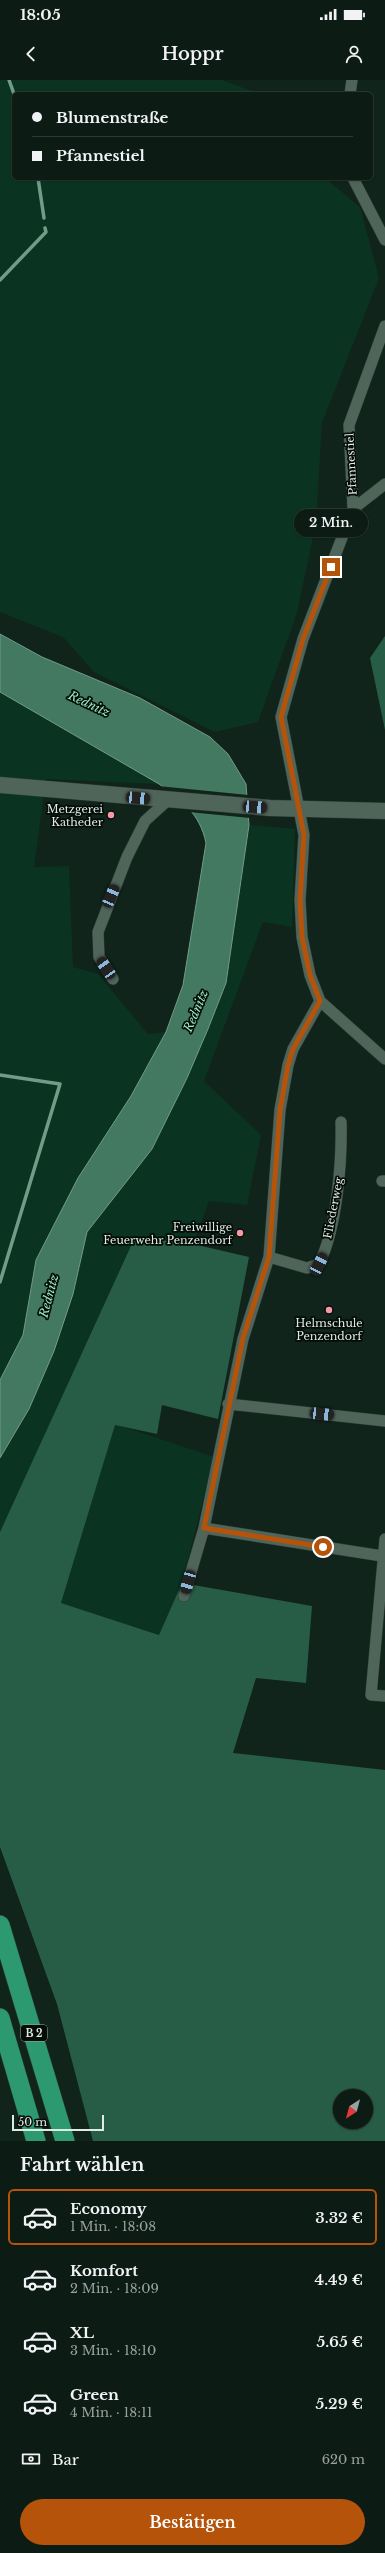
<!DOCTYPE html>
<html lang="de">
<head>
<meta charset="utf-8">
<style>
	:root { --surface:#0c1b14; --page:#15241d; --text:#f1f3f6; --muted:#9aa1a0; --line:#2c3934; --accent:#b45309 }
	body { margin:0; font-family:"Libre Baskerville",serif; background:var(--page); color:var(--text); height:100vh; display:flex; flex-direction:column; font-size:15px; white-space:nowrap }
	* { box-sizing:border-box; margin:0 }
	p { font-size:13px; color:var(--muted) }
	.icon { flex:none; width:22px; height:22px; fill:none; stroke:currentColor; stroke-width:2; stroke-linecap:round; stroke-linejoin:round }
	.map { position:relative; height:2061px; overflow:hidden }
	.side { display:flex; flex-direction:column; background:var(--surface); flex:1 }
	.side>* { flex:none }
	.banner { position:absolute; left:12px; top:12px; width:361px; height:88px; border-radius:6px; box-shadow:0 1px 3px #0004,0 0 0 1px var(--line); display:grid; align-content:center; height:88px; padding:0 20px; background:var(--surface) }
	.needle { width:26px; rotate:216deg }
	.controls { position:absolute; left:333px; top:2009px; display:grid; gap:8px }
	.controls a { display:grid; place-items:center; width:40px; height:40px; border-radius:50%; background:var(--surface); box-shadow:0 1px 3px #0004,0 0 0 1px var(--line); font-size:20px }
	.scale { position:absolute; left:12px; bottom:10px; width:92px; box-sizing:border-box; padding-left:4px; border:2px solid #dfebe4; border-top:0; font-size:11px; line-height:14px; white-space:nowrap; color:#dfebe4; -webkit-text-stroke:3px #040c08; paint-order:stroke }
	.end { position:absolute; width:18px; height:18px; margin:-9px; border:5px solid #b45309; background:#fff; box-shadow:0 0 0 2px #fff }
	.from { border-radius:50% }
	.bubble { position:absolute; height:28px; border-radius:14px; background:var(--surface); box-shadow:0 1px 3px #0004,0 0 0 1px var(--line); font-size:13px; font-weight:600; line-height:28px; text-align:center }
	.car { position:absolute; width:12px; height:24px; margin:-12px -6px; border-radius:5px; box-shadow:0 0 3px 1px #0007; background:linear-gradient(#222 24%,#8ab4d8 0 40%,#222 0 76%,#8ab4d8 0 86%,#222 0) }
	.banner b { display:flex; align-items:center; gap:14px; height:38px; font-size:15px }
	.banner b+b { border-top:1px solid var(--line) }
	.banner i { width:10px; height:10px; background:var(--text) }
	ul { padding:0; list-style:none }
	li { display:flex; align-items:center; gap:12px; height:56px; margin:0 8px 6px; padding:0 12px; border:2px solid transparent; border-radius:6px }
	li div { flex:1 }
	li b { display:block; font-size:15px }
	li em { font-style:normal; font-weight:600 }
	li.on { border-color:var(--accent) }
	li>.icon { width:36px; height:36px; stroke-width:1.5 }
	h2 { padding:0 20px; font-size:18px; line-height:48px }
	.pay { display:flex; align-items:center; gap:10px; height:44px; padding:0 20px; font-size:15px }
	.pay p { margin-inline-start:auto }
	.cta { display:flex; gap:8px; margin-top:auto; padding:8px 20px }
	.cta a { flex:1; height:46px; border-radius:24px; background:var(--accent); color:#fff; font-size:16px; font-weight:600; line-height:46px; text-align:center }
	.status { display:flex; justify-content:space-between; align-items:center; height:28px; padding:0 20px; background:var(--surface); direction:ltr }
	.status svg { height:11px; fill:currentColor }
	header { display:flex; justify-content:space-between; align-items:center; height:52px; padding:0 20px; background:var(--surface); font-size:18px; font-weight:600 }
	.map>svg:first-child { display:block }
	.green { fill:#0a3322 }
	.forest { fill:#275d46; fill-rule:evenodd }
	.water { fill:#437960; stroke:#729b88 }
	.pier { fill:#10241b }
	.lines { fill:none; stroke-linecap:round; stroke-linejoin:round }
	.stream { stroke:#729b88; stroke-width:3.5 }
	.minor-casing { stroke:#313e37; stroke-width:12 }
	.secondary-casing { stroke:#313e37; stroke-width:17 }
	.trunk-casing { stroke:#313e37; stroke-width:20 }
	.minor { stroke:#50655a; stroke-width:11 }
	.secondary { stroke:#50655a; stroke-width:16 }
	.trunk { stroke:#2c9970; stroke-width:19 }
	.route { stroke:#b45309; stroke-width:5 }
	.poi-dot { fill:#f49aa4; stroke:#040c08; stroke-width:1.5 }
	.labels { text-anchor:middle; stroke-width:3.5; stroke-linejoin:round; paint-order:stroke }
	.shield { fill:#040c08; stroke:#9da8a2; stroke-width:1 }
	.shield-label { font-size:10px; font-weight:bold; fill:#dfebe4 }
	.street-label { font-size:11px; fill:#dfebe4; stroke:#040c08 }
	.poi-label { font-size:11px; fill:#dfebe4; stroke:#040c08; text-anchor:end }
	.water-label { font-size:12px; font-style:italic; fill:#99edc4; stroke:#040c08 }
</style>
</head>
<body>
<div class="status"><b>18:05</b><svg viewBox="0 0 49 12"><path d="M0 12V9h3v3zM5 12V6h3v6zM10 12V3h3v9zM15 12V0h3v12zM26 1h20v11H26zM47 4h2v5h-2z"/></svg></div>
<header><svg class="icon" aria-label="back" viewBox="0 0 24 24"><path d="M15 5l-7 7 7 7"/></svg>Hoppr<svg class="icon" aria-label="person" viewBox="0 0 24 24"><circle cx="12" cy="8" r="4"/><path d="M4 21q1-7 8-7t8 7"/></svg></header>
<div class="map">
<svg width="385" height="2061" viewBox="0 0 385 2061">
	<rect width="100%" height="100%" fill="#10241b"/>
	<!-- green -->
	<path class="green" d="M0,0h222l38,14h-246v84h311l35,29 19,71 -57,145 -6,100 -19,90 -39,109 -43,10 -121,-60 -31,-35 -63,-25z
		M0,612l159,92 -113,-5 -12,88 35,-1 4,101 25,7 50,60 18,-2 -35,64 -53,82 -42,82 -13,75 -23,45z
		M249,745l46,4 -3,98 -29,-5 -59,159 57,54 -14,70 -38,-4 -16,43 -58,-7 -135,295v-74l29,-49 25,-58 19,-57 14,-62 65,-83 35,-71 39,-95z
		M115,1344l99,33 -32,126 -22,52 -99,-32z"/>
	<!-- forest -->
	<path class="forest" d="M385,556v94l-15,-72z
		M135,1157l58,7 56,13 -31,162 -56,-14 -5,29 -42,-9 -54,178 98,32 23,-52 130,23 -6,77 -50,-5 -23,75 152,17v371h-292l-36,-137 -57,-157v-315zM340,2016h26v26h-26z"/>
	<!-- water -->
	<path class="water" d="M0,554l42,23 98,41 70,39 18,17 18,30 3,41 -23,158 -18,46 -21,49 -35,71 -65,83 -14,62 -19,57 -25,58 -29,49v-78l23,-45 13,-75 42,-82 53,-82 35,-64 17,-47 23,-142c-6,-29 -24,-43 -47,-59l-159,-92z"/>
	<!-- pier -->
	<path class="pier" d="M158,706l90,9 2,23 -61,-6 -7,-9z"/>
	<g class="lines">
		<!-- stream -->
		<path class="stream" d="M9,0l5,14
			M38,98l6,40
			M0,200l46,-48 -1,-4
			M0,995l60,9 -60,198"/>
		<!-- minor casing -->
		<g class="minor-casing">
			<path id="minor" d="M350,14l2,-14
				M353,98l32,62
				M385,246l-36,99 4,84 -50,130 -22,78 23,118 -4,65 2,37 8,38 10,26 65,58
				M353,429l32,-25
				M113,899l-14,-22 -1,-25 29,-75 18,-36 23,-21
				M382,1101h3
				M269,1177l38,11 12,-4c18,-36 23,-102 22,-142
				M228,1324l157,17
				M204,1448l178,28
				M385,1459l-14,156 14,1
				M184,1516l20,-68 39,-189 26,-82 11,-147 8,-45 5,-16 27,-48"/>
		</g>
		<!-- secondary casing -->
		<g class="secondary-casing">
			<path id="secondary" d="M0,705l270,23 115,3"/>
		</g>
		<!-- trunk casing -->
		<g class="trunk-casing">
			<path id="trunk" d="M0,1845l65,216
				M0,1938l36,123"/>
		</g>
		<!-- minor -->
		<use href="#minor" class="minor"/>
		<!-- secondary -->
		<use href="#secondary" class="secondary"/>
		<!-- trunk -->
		<use href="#trunk" class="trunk"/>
	</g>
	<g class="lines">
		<!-- route -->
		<path class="route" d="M323,1467l-119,-19 39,-190 26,-81 11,-147 8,-45 5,-16 27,-48 -10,-26 -8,-38 -2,-37 4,-65 -23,-118 22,-78 28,-72"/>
	</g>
	<!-- markers -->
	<g class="poi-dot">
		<circle cx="111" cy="735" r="4"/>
		<circle cx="240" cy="1153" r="4"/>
		<circle cx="329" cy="1230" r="4"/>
	</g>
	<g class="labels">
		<!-- shield labels -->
		<rect class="shield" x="21" y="1945" width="26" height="16" rx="3"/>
		<g class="shield-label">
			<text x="34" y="1957">B 2</text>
		</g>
		<!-- street labels -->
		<g class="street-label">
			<text transform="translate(351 384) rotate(-93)" y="4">Pfannestiel</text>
			<text transform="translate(333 1128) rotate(-79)" y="4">Fliederweg</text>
		</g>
		<!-- poi labels -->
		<g class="poi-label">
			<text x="103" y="733">Metzgerei<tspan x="103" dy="13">Katheder</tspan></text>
			<text x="232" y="1151">Freiwillige<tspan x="232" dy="13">Feuerwehr Penzendorf</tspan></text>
			<text x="329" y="1247" text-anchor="middle">Helmschule<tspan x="329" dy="13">Penzendorf</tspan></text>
		</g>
		<!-- water labels -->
		<g class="water-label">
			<text transform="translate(89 624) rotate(25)" y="4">Rednitz</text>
			<text transform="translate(196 931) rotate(-67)" y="4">Rednitz</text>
			<text transform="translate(49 1216) rotate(-75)" y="4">Rednitz</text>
		</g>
	</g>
</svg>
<div class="controls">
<a><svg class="needle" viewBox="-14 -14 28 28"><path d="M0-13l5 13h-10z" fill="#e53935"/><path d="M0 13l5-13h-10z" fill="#9aa1a0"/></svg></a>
</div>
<div class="scale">50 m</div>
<i class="end from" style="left:323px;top:1467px"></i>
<i class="end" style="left:331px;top:487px"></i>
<div class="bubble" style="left:294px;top:429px;width:74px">2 Min.</div>
<i class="car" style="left:138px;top:718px;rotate:95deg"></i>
<i class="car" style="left:255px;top:727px;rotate:94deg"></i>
<i class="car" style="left:111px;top:816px;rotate:23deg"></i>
<i class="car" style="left:106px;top:888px;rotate:326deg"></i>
<i class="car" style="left:319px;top:1184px;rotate:27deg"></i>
<i class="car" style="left:322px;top:1334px;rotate:96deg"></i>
<i class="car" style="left:188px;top:1502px;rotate:196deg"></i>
<div class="banner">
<b><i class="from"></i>Blumenstraße</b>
<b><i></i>Pfannestiel</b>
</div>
</div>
<section class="side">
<h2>Fahrt wählen</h2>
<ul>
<li class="on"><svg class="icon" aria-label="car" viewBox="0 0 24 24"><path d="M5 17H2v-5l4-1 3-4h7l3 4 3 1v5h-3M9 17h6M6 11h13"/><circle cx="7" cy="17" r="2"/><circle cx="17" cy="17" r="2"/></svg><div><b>Economy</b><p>1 Min. · 18:08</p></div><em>3.32 €</em></li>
<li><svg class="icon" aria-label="car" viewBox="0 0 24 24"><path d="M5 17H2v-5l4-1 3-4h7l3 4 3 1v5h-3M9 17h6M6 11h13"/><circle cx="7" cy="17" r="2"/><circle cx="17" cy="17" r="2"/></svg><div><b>Komfort</b><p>2 Min. · 18:09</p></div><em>4.49 €</em></li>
<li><svg class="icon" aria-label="car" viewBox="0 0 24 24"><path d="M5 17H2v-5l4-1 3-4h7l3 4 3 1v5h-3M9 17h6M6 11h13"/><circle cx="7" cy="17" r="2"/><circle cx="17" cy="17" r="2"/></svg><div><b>XL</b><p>3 Min. · 18:10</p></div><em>5.65 €</em></li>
<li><svg class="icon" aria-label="car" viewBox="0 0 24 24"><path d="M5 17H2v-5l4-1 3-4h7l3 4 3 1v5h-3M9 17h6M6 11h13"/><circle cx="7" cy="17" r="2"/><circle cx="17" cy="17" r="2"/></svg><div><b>Green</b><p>4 Min. · 18:11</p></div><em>5.29 €</em></li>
</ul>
<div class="pay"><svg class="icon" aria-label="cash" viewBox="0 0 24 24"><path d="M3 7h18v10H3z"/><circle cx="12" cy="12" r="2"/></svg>Bar<p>620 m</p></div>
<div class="cta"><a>Bestätigen</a></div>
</section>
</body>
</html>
